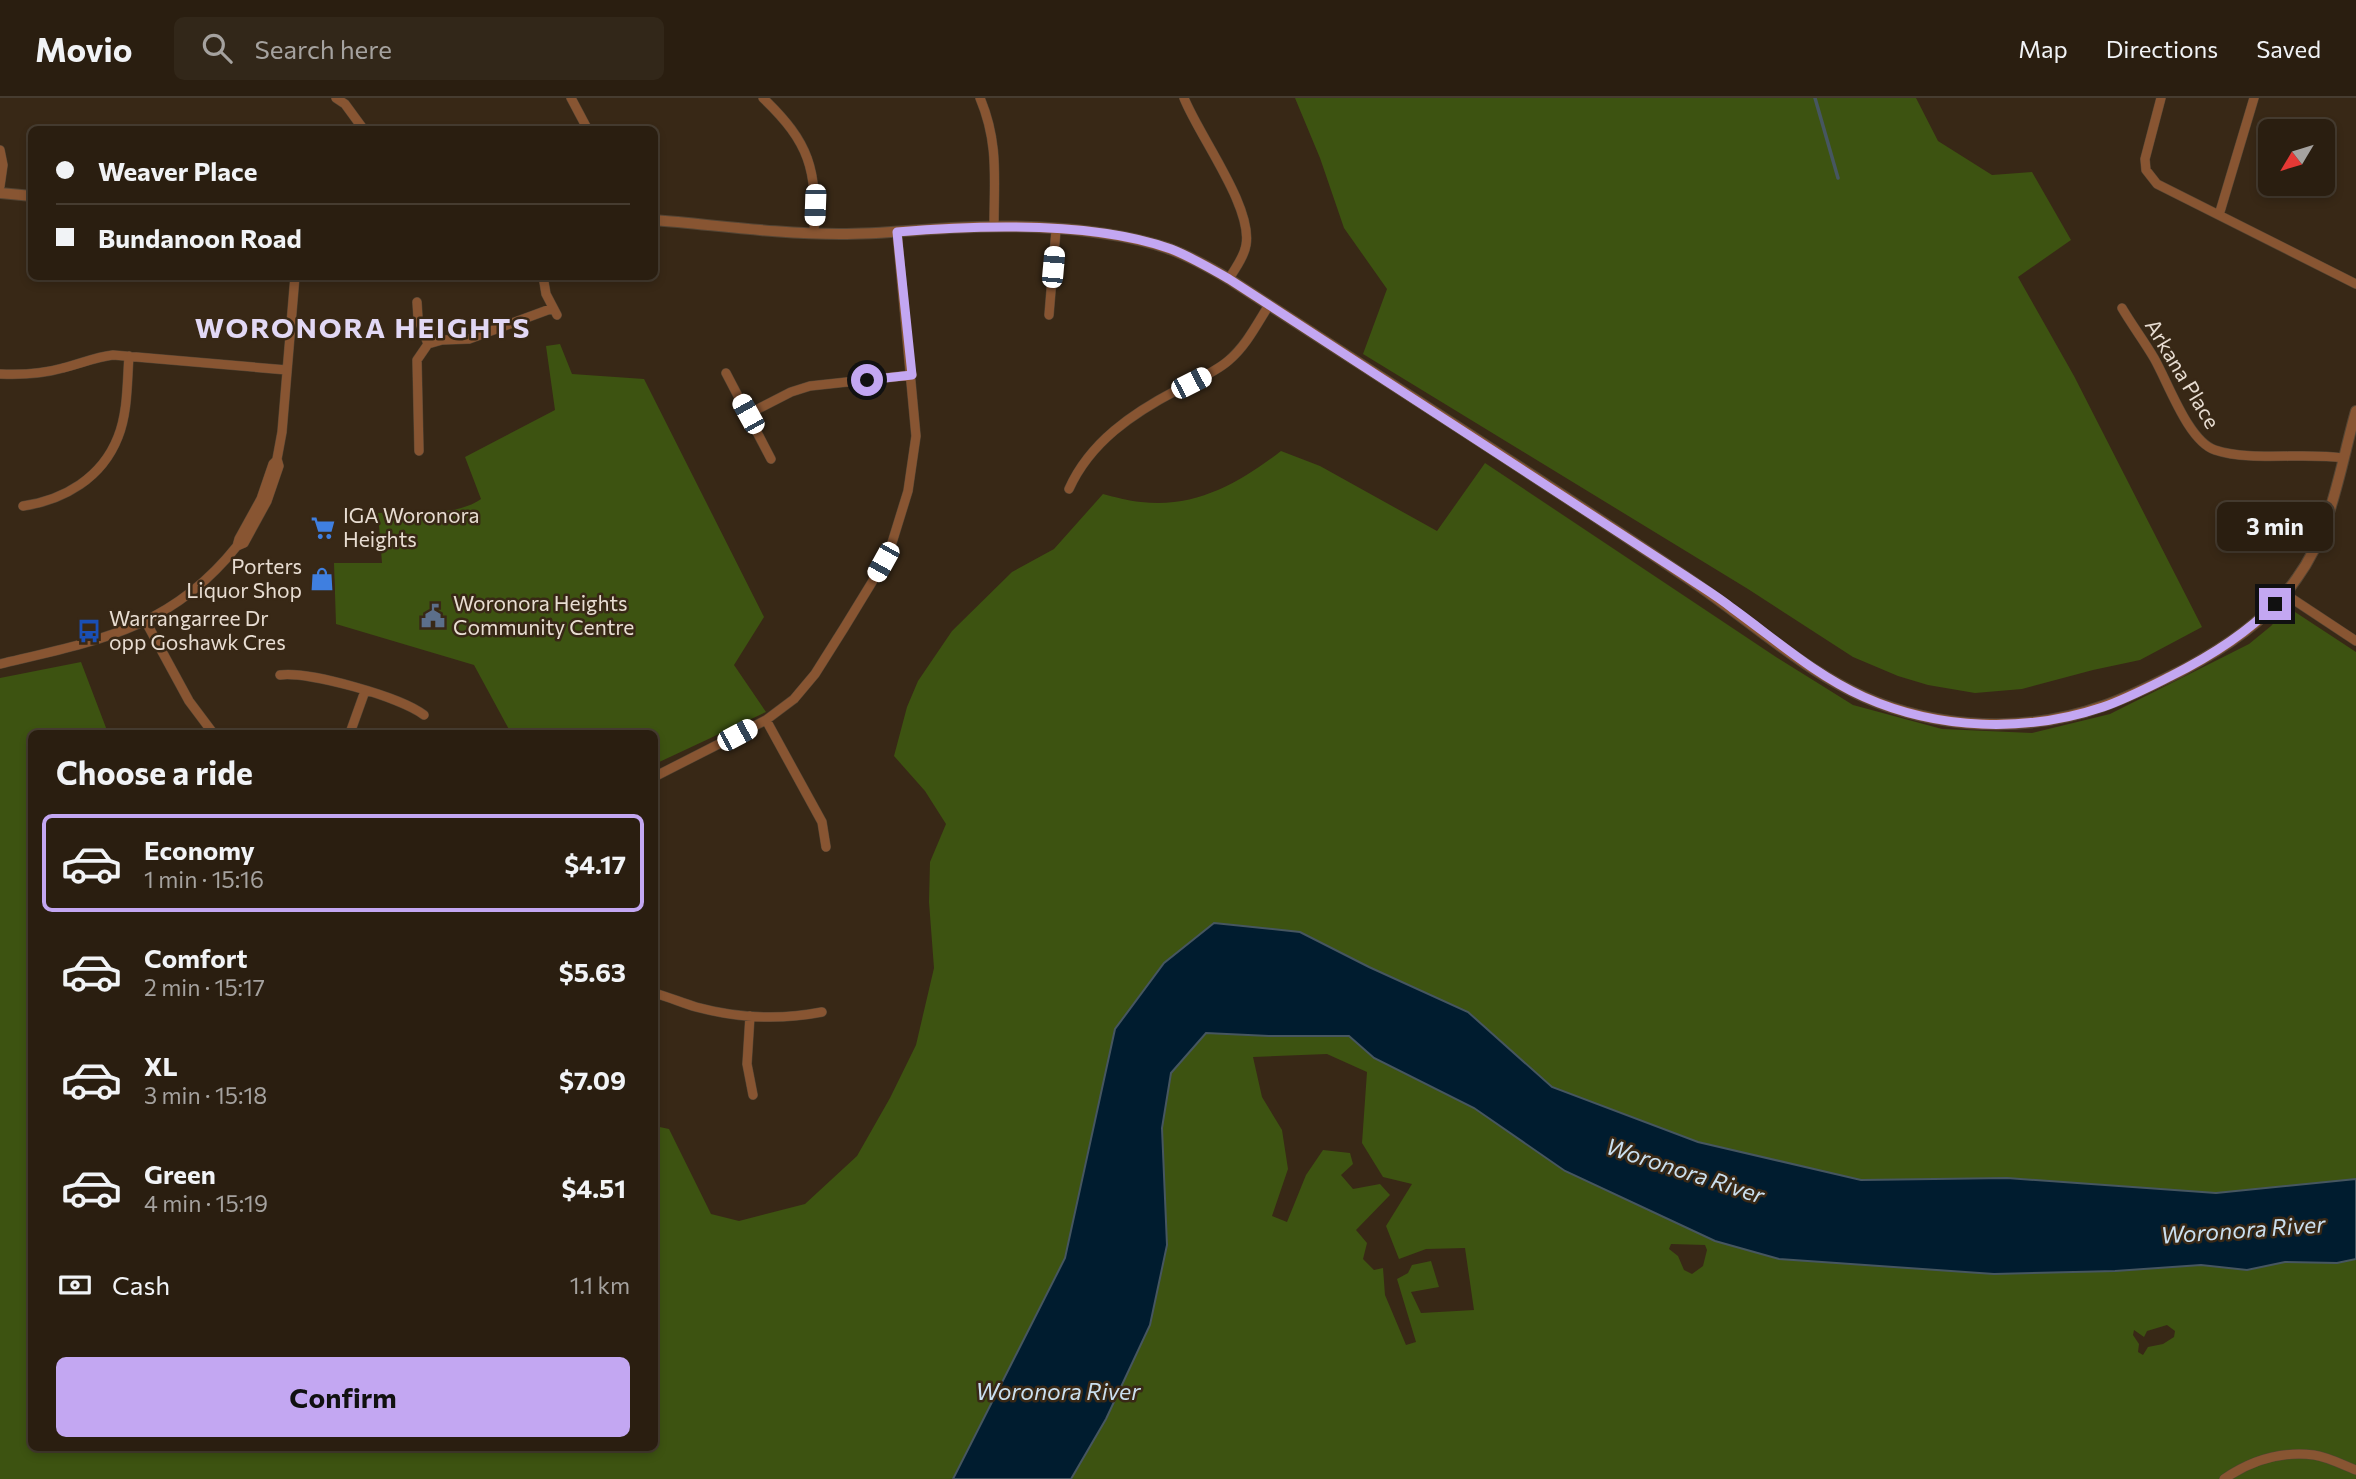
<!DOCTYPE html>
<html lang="en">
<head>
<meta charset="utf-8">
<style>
	:root { --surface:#2a1e10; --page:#322719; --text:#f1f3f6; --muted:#a5a29f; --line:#463c30; --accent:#c3a7f2 }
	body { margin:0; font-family:Commissioner,sans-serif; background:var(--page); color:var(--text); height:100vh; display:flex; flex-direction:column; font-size:26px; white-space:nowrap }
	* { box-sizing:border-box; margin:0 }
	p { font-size:23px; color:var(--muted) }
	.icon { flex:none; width:38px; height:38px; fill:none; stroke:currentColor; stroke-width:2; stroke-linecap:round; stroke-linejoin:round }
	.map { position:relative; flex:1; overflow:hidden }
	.details { position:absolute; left:28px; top:632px; width:630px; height:721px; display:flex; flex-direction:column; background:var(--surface); border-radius:10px; box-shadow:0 4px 10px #0003,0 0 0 2px var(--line) }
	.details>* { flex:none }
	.guide { position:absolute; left:28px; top:28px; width:630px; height:154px; border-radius:10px; box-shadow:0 4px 10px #0003,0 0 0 2px var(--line); display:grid; align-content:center; height:154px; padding:0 28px; background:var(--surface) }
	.needle { width:46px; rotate:232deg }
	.fabs { position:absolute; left:2258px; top:21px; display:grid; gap:14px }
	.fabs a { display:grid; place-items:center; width:77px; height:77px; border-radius:10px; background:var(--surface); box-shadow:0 4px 10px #0003,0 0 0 2px var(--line); font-size:35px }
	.end { position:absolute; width:32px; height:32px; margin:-16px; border:9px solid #c3a7f2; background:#111; box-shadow:0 0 0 4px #111 }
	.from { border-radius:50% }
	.bubble { position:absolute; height:49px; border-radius:10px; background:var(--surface); box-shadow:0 4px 10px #0003,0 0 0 2px var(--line); font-size:23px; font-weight:700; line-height:49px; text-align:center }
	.car { position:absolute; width:21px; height:42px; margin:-21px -10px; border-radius:9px; box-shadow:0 0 5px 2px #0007; background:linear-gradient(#fff 24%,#345 0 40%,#fff 0 76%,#345 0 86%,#fff 0) }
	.guide b { display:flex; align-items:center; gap:24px; height:66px; font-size:26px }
	.guide b+b { border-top:2px solid var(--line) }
	.guide i { width:18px; height:18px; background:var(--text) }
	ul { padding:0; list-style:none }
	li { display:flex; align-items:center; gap:21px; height:98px; margin:0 14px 10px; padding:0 14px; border:4px solid transparent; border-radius:10px }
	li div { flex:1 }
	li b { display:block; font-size:26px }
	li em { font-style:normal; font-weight:700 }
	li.on { border-color:var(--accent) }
	li>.icon { width:63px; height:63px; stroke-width:1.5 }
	h2 { padding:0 28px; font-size:32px; line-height:84px }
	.pay { display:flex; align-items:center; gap:18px; height:77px; padding:0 28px; font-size:26px }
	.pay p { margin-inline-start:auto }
	.primary-button { display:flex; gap:14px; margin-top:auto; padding:14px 28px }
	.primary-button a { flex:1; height:80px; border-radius:10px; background:var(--accent); color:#111; font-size:28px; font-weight:700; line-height:80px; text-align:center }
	header { display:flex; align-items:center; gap:42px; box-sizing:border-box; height:98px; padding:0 35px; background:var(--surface); border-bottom:2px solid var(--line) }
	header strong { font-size:33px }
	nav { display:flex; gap:38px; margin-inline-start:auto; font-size:24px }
	.search { width:490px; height:63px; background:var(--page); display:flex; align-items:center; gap:18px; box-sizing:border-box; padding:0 24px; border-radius:10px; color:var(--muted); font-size:26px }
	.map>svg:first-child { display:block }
	.green { fill:#3d5311; fill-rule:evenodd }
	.water { fill:#001c2f; stroke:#465660; stroke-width:2 }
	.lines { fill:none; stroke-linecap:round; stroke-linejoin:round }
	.stream { stroke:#465660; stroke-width:3.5 }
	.minor-casing { stroke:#544534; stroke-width:10 }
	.tertiary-casing { stroke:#544534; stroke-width:12 }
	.minor { stroke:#885532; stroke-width:9 }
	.tertiary { stroke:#885532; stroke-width:10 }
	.route { stroke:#c3a7f2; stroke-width:9 }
	.labels { text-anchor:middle; stroke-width:5; stroke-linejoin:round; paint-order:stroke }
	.street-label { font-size:21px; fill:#e8ddd2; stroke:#382816 }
	.poi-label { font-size:21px; fill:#e8ddd2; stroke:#382816; text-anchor:start }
	.water-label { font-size:23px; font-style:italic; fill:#cadfef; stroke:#382816 }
	.district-label { font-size:28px; font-weight:bold; letter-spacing:2px; fill:#e2d8f5; stroke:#382816 }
</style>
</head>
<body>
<header>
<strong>Movio</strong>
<div class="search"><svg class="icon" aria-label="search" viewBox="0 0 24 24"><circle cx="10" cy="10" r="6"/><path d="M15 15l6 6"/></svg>Search here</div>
<nav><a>Map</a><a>Directions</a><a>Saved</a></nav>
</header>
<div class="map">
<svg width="2356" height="1381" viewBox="0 0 2356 1381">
	<rect width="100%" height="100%" fill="#382816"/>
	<!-- green -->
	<path class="green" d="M1295,0h621l22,43 54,34 40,-3 39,68 -53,37 56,99 128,251 -62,33 -47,10 -71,19 -47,4 -47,-8 -30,-9 -45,-19 -105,-68 -385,-235 24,-65 -43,-61 -24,-70z
		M560,246l12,30 72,5 120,238 -30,48 32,47 -111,52 -1,-31h-143l-37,-68 -138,-41 -2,-61h48l-4,-50c31,-1 78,4 103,-14l-16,-42 90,-47 -9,-64z
		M1281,353l39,15 117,65 48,-68 291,194 77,48 89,24 90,4 78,-19 139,-70 22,-18 12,-13 9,-3 64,42v527l-140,14 -209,-15 -146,2 -163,-38 -146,-55 -85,-75 -98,-45 -69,-35 -185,97 -50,229 -112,221h-953v-801l81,-16 27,71h-76v714h622l1,-321 14,3 42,85 28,7 66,-17 52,-48 33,-58 26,-53 18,-77 -5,-66 1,-40 16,-38 -21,-33 -31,-35 13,-49 11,-26 34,-50 60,-59 42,-23 49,-55c12,3 25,7 38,8 54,7 100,-20 140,-51z
		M1206,935l63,3h80l25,22 100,50 91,63 214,88 215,15 121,-3 86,-6 46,5 38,-8 52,1 19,-4v220h-1285l35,-60 61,-174 -5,-117 9,-56zM1327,956l40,18 -5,71 21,34 29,7 -26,42 13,33 27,-10 39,-1 9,62 -53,3 -10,-21 28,-5 -8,-26 -19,4 -4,8 -11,6 19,63 -10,3 -21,-50 -2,-27 -9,2 -11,-11 4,-16 -11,-13 34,-35 -10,-11 -27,5 -12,-14 12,-11 -3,-11 -27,-3 -17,25 -19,47 -15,-6 16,-47 -6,-39 -20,-33 -9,-40zM1671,1146l34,1 2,5 -4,16 -11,8 -8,-4 -6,-14 -9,-7zM2167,1227l8,6 -1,6 -11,7 -15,3 -5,8 -5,-3 1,-8 -6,-9 1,-5 10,7 3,-6z"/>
	<!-- water -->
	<path class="water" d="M1214,825l86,9 69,35 99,45 84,75 146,55 163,38 146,-2 209,15 140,-14v80l-19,4 -52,-1 -38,8 -46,-5 -86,6 -121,3 -215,-15 -64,-18 -150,-70 -91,-63 -100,-50 -25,-22h-80l-63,-3 -35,40 -9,55 5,117 -17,80 -44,94 -35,60h-118l112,-221 50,-229 49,-66z"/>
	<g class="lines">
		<!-- stream -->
		<path class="stream" d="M1815,0l23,80"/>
		<!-- minor casing -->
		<g class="minor-casing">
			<path id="minor" d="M336,0l9,6 19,26
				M571,0l17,32
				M763,0c47,45 54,71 51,135
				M980,0c19,45 14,81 14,128
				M1184,0c15,38 69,109 62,147 -2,13 -11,23 -17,34
				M2161,0l-16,61 1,11 11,14 199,100
				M0,52l3,15 -3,21
				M2219,117l35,-117
				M543,178l3,18 11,21
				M417,204l1,16 10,26
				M2122,210c10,17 22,33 32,50 14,24 34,83 61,92 35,12 90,2 128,8
				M1049,217l7,-85
				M726,275l45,86
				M0,276c21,1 42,0 63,-6 17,-4 32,-11 50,-13l174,15
				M748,316l43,-22 19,-6 102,-11
				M419,353l-2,-91 11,-16 14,-4 27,-1 84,-31
				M1069,391c21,-47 64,-76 108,-99 17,-9 37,-17 51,-29 18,-15 29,-37 41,-56
				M23,408c41,-6 79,-28 95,-69 10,-25 9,-55 11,-81
				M237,448l2,-7 22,-40 12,-35 4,-4
				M2285,496l71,47
				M146,524l43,79 24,32
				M0,566c97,-23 171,-35 237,-118l7,-3 23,-42 12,-35 -2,-7 5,-27 13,-156
				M280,577c29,-4 121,22 144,40
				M766,622l56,102 4,25
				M350,635l15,-42
				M654,679l112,-57 28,-21 21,-25 29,-46 33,-54 14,-28 17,-55 8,-55 -19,-204
				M654,895c15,4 28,10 42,14 41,11 85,13 126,5
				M750,918l-3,48 6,31
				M2224,1381c26,-18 57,-28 90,-24 14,2 29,10 42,15"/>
		</g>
		<!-- tertiary casing -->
		<g class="tertiary-casing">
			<path id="tertiary" d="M0,95l32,3
				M654,122c62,5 124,14 186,14 37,0 74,-4 111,-6 66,-4 153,-1 216,20 22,8 42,19 62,31 151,98 304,195 454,296 69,45 131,108 210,133 68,22 143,22 210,-2 27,-9 53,-23 78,-35 44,-23 88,-52 116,-93 35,-48 43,-111 59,-167"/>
		</g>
		<!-- minor -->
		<use href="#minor" class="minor"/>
		<!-- tertiary -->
		<use href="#tertiary" class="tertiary"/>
	</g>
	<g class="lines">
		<!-- route -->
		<path class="route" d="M867,282l45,-5 -15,-143c82,-7 196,-11 274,17 20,8 39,19 58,30l455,296c16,11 33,21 48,33 43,31 83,67 132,89 74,33 162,36 239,10 23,-8 46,-20 68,-31 38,-19 74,-41 104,-72"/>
	</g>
	<!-- icons -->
	<defs>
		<g id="supermarket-bare" transform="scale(1.89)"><path d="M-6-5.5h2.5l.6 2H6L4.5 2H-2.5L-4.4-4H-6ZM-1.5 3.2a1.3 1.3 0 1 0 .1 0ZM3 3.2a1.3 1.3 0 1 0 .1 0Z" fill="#3f7fe0" stroke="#382816" stroke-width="2.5" paint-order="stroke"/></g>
		<g id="shop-bare" transform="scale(1.89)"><path d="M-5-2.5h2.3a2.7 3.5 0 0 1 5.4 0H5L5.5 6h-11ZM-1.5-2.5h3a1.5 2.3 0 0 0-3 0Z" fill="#3f7fe0" stroke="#382816" stroke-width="2.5" paint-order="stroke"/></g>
		<g id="civic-bare" transform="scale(1.89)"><path d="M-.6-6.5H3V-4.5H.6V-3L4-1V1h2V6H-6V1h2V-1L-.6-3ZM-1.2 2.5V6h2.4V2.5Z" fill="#5c6f8a" stroke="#382816" stroke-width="2.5" paint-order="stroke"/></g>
		<g id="bus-bare" transform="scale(1.89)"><path d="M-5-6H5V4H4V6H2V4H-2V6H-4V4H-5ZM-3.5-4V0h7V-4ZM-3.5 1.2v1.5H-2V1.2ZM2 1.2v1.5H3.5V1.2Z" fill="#1a4fb4" stroke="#382816" stroke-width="2.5" paint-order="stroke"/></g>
	</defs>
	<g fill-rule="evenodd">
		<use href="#supermarket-bare" x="323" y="430"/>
		<use href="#shop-bare" x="322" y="481"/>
		<use href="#civic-bare" x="433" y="518"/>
		<use href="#bus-bare" x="89" y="533"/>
	</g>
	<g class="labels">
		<!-- street labels -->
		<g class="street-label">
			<text transform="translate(2182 276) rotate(59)" y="7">Arkana Place</text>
		</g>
		<!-- poi labels -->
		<g class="poi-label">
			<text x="343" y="425">IGA Woronora<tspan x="343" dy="24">Heights</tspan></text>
			<text x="302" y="476" text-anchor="end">Porters<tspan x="302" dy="24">Liquor Shop</tspan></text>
			<text x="453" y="513">Woronora Heights<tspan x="453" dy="24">Community Centre</tspan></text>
			<text x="109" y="528">Warrangarree Dr<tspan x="109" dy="24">opp Goshawk Cres</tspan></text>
		</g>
		<!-- water labels -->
		<g class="water-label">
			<text transform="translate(1685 1073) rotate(18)" y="8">Woronora River</text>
			<text transform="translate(2243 1132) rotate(-4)" y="8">Woronora River</text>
			<text x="1058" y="1302">Woronora River</text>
		</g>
		<!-- district labels -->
		<g class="district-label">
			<text x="363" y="240">WORONORA HEIGHTS</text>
		</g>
	</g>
</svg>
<div class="fabs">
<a><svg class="needle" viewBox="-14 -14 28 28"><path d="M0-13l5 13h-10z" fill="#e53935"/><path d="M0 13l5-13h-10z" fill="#a5a29f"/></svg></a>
</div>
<i class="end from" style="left:867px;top:282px"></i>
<i class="end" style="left:2275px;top:506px"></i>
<div class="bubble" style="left:2217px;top:404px;width:116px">3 min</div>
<i class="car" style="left:815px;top:107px;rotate:182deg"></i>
<i class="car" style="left:1053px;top:169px;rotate:5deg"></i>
<i class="car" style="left:1191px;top:285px;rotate:63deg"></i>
<i class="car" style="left:748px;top:316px;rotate:331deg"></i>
<i class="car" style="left:883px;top:464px;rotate:209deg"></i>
<i class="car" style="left:737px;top:637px;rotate:62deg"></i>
<div class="guide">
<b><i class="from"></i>Weaver Place</b>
<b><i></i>Bundanoon Road</b>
</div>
<section class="details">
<h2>Choose a ride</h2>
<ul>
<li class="on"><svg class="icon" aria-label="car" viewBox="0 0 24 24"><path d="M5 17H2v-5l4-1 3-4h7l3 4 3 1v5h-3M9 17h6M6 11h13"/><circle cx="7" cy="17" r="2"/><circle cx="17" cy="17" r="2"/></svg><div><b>Economy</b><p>1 min · 15:16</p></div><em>$4.17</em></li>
<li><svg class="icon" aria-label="car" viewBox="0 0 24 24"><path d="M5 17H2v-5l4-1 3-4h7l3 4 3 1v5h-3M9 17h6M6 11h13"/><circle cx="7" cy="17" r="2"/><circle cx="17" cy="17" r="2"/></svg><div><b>Comfort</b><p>2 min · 15:17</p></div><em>$5.63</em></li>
<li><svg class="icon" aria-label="car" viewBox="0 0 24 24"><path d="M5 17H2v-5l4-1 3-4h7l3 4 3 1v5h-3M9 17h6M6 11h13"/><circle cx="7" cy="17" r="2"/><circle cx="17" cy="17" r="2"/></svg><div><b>XL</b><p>3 min · 15:18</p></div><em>$7.09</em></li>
<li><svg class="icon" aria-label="car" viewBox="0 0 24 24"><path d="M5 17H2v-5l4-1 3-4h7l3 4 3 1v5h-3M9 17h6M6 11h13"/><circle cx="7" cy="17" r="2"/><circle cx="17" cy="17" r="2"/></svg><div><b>Green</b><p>4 min · 15:19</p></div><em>$4.51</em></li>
</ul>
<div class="pay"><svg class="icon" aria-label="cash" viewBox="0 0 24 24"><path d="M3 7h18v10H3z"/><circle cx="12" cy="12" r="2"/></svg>Cash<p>1.1 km</p></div>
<div class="primary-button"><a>Confirm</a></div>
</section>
</div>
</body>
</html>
